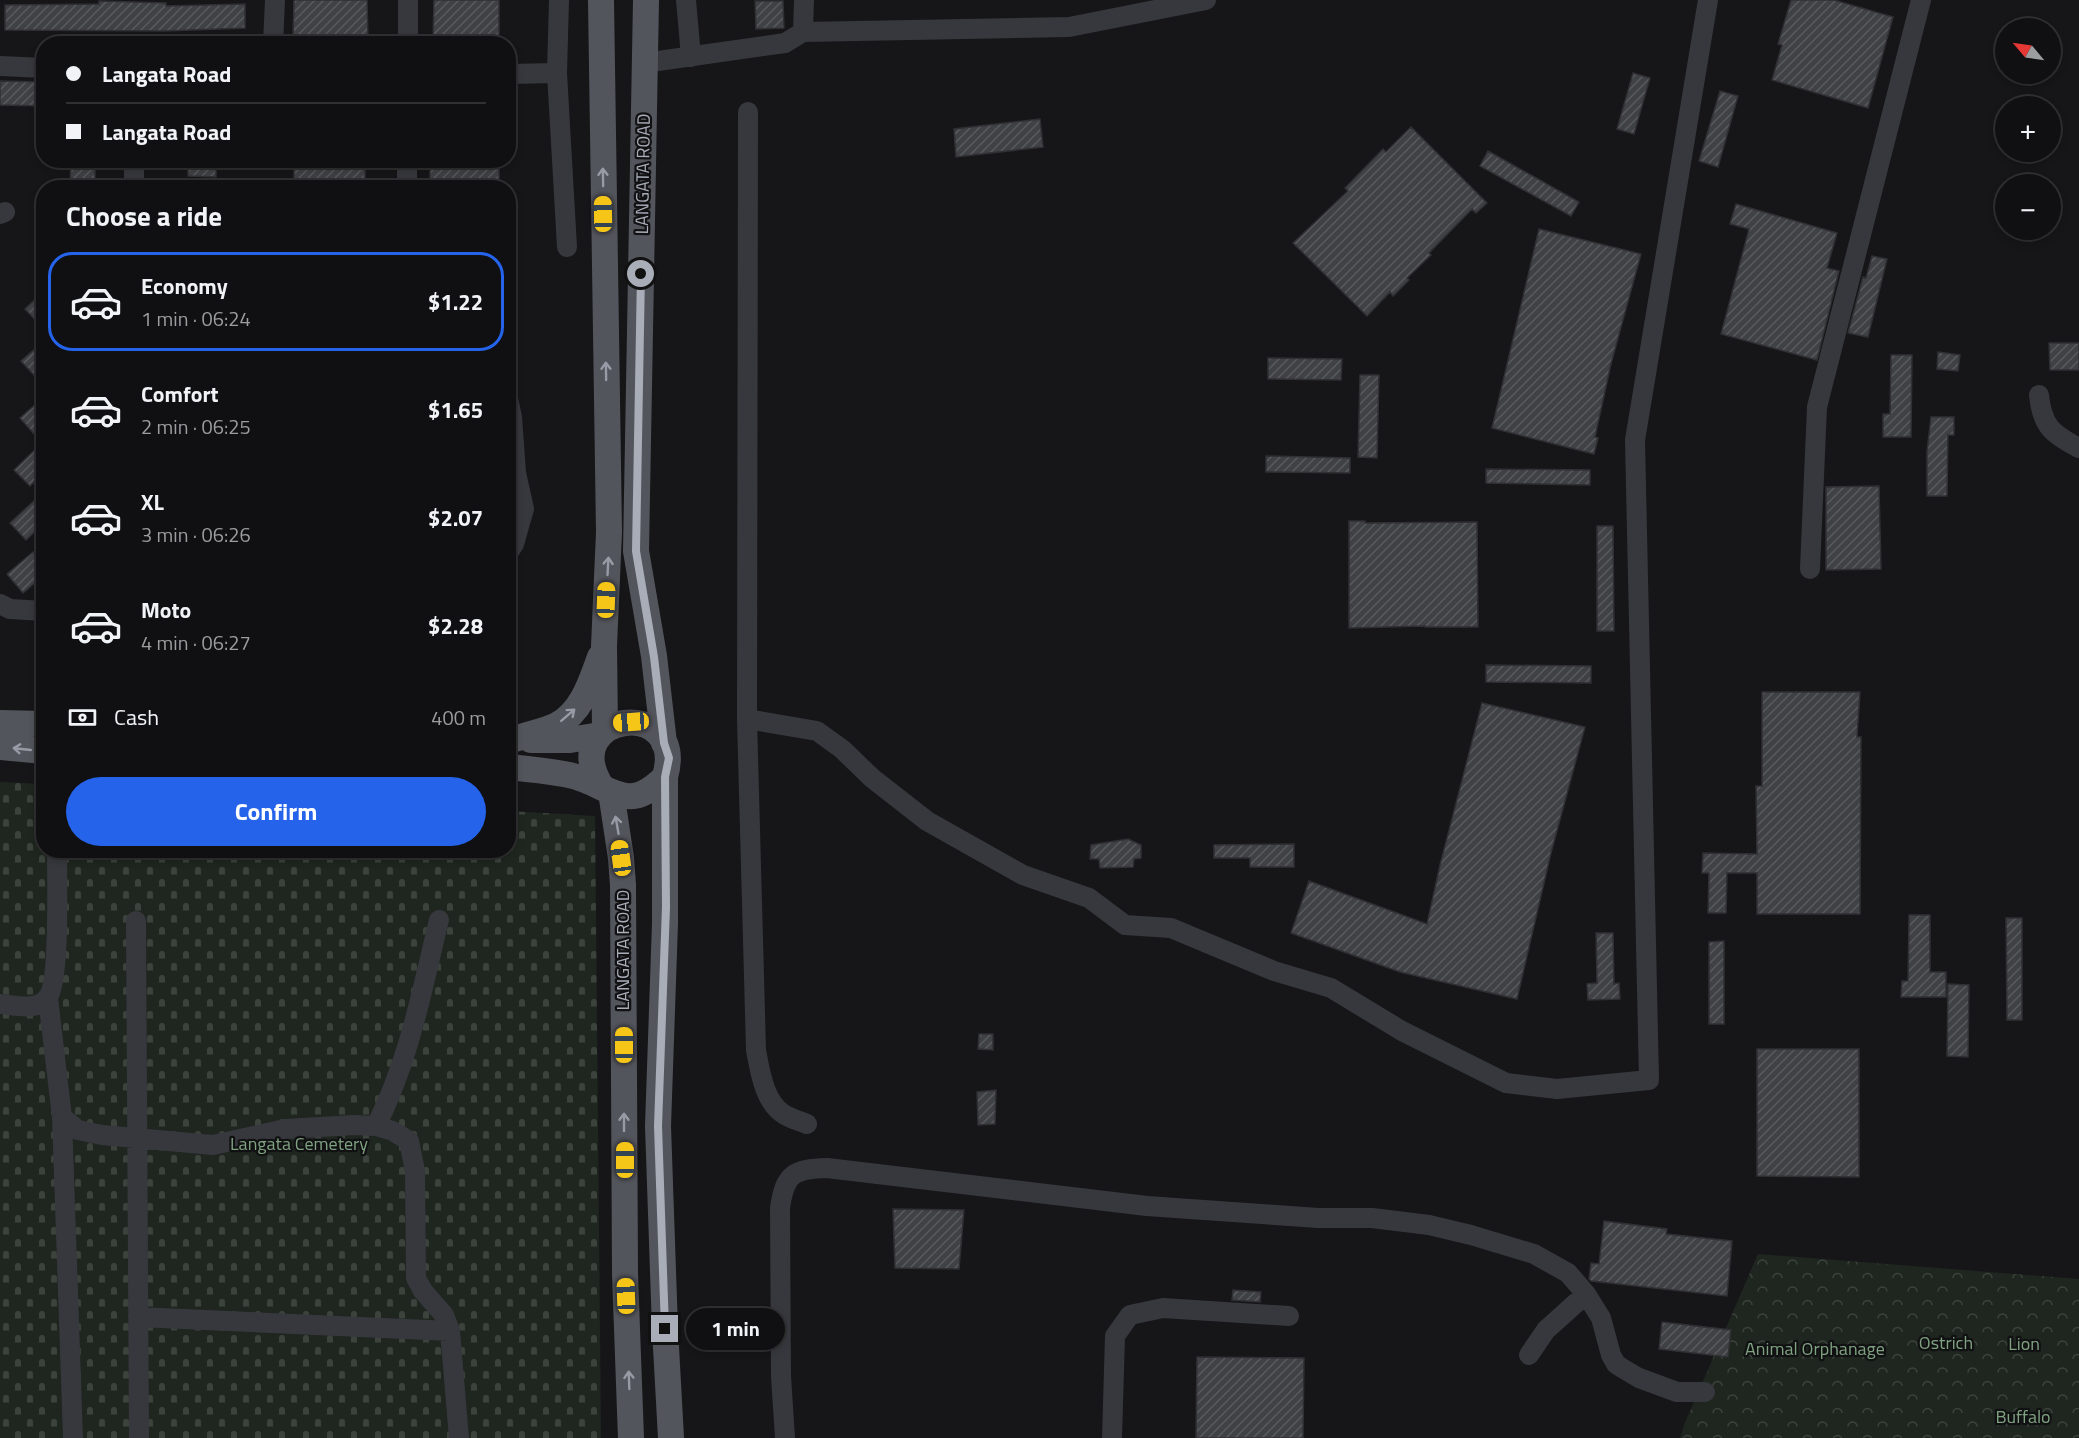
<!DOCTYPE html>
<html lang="en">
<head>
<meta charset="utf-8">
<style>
	:root { --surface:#101012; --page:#19191b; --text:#f1f3f6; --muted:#9c9d9f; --line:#303032; --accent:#2563eb }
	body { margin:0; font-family:"Titillium Web",sans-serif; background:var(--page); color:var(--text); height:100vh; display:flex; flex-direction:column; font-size:22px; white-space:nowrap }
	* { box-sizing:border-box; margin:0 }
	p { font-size:20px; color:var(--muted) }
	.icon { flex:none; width:33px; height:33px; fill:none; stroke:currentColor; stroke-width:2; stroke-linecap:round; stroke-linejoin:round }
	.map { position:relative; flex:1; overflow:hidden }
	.details { position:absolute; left:36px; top:180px; width:480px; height:678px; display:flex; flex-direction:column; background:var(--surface); border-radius:24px; box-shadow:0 3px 9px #0003,0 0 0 2px var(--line) }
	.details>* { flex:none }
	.top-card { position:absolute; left:36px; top:36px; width:480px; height:132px; border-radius:24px; box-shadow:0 3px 9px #0003,0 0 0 2px var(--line); display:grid; align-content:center; height:132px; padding:0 30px; background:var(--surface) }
	.needle { width:39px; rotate:299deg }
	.buttons { position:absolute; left:1995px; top:18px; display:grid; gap:12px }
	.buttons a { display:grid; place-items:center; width:66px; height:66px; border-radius:50%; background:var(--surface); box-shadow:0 3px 9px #0003,0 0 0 2px var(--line); font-size:30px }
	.end { position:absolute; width:27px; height:27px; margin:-14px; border:8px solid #a8adb8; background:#111; box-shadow:0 0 0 3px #111 }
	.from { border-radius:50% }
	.bubble { position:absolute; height:42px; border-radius:21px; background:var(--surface); box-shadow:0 3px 9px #0003,0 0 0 2px var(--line); font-size:20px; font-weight:700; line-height:42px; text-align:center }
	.car { position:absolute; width:18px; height:36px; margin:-18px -9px; border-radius:8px; box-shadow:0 0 4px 2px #0007; background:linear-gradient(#f5c518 24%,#345 0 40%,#f5c518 0 76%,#345 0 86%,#f5c518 0) }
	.top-card b { display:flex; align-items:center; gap:21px; height:57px; font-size:22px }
	.top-card b+b { border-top:2px solid var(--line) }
	.top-card i { width:15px; height:15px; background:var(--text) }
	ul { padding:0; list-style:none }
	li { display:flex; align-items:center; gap:18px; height:99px; margin:0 12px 9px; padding:0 18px; border:3px solid transparent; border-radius:24px }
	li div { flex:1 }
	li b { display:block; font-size:22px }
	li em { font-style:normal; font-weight:700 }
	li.selected { border-color:var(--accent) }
	li>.icon { width:54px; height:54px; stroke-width:1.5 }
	h2 { padding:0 30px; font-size:27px; line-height:72px }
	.pay { display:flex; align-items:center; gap:15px; height:66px; padding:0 30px; font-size:22px }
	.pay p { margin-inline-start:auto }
	.cta { display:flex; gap:12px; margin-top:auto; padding:12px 30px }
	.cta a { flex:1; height:69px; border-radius:36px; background:var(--accent); color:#fff; font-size:24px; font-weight:700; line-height:69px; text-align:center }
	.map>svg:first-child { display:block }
	.cemetery { fill:url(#cemetery-stones) }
	.park { fill:url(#park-crowns) }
	.building { fill:url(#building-hatch); stroke:#303034; stroke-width:1.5 }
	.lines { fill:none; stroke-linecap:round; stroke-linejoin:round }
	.minor { stroke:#37383d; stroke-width:20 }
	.major { stroke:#53555c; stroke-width:26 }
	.oneway { stroke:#979ba6 }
	.route { stroke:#a8adb8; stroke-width:8 }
	.labels { text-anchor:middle; stroke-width:4.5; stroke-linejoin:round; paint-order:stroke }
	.street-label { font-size:18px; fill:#a8adb8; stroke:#111113 }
	.park-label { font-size:18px; fill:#7fa381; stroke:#111113 }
</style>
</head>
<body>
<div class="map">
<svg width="2079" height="1438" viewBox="0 0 2079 1438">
	<defs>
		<pattern id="cemetery-stones" width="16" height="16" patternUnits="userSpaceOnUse" patternTransform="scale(1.5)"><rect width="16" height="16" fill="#1e261f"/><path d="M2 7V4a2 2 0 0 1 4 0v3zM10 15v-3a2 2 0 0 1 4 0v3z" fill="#3c433d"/></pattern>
		<pattern id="park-crowns" width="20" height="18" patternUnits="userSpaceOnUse" patternTransform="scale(1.5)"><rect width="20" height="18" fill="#1e261f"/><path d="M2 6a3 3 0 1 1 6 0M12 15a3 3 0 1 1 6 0" fill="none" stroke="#3c433d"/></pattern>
		<pattern id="building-hatch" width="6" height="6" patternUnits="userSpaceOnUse" patternTransform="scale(1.5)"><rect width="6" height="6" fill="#404145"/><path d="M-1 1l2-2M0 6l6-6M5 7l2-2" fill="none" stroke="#595a5e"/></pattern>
	</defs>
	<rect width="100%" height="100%" fill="#161618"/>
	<!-- cemetery -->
	<path class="cemetery" d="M0,782l43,2 1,66h464l1,-39 86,5 6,622h-601z"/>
	<!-- park -->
	<path class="park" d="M1758,1254l321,25v159h-399l4,-13z"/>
	<!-- building -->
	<path class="building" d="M294,0h73l1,38 -25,1v-2l-50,-1z
		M434,0h65v36l-45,1v3l-21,-1z
		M1791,0h43l59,17 -25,91 -96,-28 10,-35 -4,-1z
		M99,1l67,2v3l79,-2v24l-80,3 -160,-1v-25l94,-1z
		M755,1h28l1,27 -28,1z
		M1633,73l17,5 -16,56 -17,-5z
		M0,81l44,1v24l-44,-1z
		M1720,91l18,5 -20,71 -19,-6z
		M1040,119l3,28 -87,10 -2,-28z
		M1411,127l76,76 -11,10 -4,-4 -43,44 2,2 -24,23 2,2 -16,16 -3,-4 -23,24 -74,-73 55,-52 -3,-3 38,-39 3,3z
		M1488,151l91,51 -8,14 -91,-50z
		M71,160h24v28h-25z
		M188,160h28v17l-28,-1z
		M294,160h71v28h-71z
		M430,160h69v28h-69z
		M1736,204l101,29 -10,35 12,3 -22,89 -96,-26 28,-105 -19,-5z
		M1539,229l102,25 -30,110 -16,73 3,1 -4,16 -102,-26z
		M1872,256l15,3 -19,78 -20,-4 15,-56 3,1z
		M44,291v38l-19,-20z
		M44,341v45l-23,-25z
		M2049,343h30v27h-29z
		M1938,352l22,3 -2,16 -21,-2z
		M1891,355h21l-1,82h-28v-23h7z
		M1268,358l74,1 -1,21 -73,-1z
		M1360,375h19l-2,83 -19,-1z
		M44,397v29l-10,8 -14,-16z
		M1931,417h23v18h-6l-1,61h-20v-45z
		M44,441v32l-14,13 -16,-16z
		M1266,456l84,2v15l-84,-1z
		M1486,469l104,1v15l-104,-2z
		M1879,486l2,83 -55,1v-83z
		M35,500l9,9v14l-18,17 -16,-17z
		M1349,521h16v2l112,-1 1,105h-53v-1l-76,2z
		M1597,526h16l1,105h-17z
		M33,552l11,12v11l-21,18 -16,-19z
		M1486,665l105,1v17l-105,-1z
		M1762,692h98l-3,45h4l-1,177h-103v-41h-30l-1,40h-18l1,-40h-7l1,-20 54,1 -1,-68h6z
		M1482,703l103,24 -34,126 -34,146 -117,-27 -109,-39 18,-52 118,43 13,-59z
		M1128,839l13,6v13l-7,1 -1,8 -33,1 -1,-9h-9l1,-14z
		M1294,844v23h-44v-9h-36v-13z
		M1909,915h21v57h16v25h-45l1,-16h6z
		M2006,918h16v102h-15z
		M1596,933h17l1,51 5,-1 1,16 -32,1 -1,-16 10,-1z
		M1724,941v83h-15v-82z
		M1948,984l21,1 -1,72 -21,-1z
		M979,1034h14v16l-15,-1z
		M1757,1049h102v128l-102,-1z
		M996,1090l-1,34 -17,1 -1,-33z
		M893,1209l71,1 -5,59 -64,-1z
		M1604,1221l63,8 -1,5 66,7 -5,55 -136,-15 -2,-2 2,-16 8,1z
		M1233,1290l28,2 -1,10 -28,-2z
		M1662,1322l69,8 -3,27 -69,-8z
		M1197,1357l107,1 -1,80h-107z"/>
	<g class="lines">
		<!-- minor -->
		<path class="minor" d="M559,0l-2,73 10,174
			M686,0l5,57
			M803,32l1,-32
			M273,44l2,-44
			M408,44v-44
			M644,63l141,-20 18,-11 266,-5 137,-27
			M0,66l44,2
			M508,74l49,-1
			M748,112l-1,607 9,331c4,21 8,53 29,65 7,4 15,6 22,9
			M134,188v-28
			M407,188v-28
			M0,214l5,-2
			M2039,395c3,31 13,39 40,53
			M508,399l4,18 4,56 8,36 -10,35 -6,9
			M1810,569l7,-162 104,-407
			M0,604l10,5 34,2
			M747,719l70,12 25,18 30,29 55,43 96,54 66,23 36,27 46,3 103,43 57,17 71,43 104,52 51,6 92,-9 -14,-640 73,-440
			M136,921l3,517
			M48,998l14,119 16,13 24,5 111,10 72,-16 69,-4 22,1 17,5 16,10 6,30 1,107 7,13 21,24 6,16 9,107
			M0,1004c15,1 38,8 48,-7 12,-16 9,-120 9,-147
			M62,1117l11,321
			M376,1126c33,-65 46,-136 63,-206
			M138,1317l312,14
			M1529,1355l17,-25 40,-36
			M785,1438l-4,-62 -1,-168c5,-35 14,-39 47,-40l320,38 171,12h54l57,7 42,10 63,19 34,19 18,21 15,24 10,37 5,9 6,4 17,10 38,14h28
			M1112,1438l3,-102 15,-21 33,-7 126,8"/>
		<!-- major -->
		<path class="major" d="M601,0l8,532 -5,114 1,83
			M646,0l-10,551 18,105 10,87
			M0,723l44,1
			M515,739c14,-5 29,-8 42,-14 25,-13 34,-43 43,-68
			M531,740h39l30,-5
			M0,747l44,4
			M508,767c20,2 41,4 61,8 42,9 56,42 96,2
			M601,786c-45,-74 87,-91 64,-9v146l-7,203 7,203 6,109
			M611,792l10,66 2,27 2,389 6,164"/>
	</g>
	<!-- one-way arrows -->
	<defs><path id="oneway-shaft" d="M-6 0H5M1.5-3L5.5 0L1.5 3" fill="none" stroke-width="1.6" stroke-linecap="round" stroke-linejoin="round" transform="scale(1.5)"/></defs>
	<g class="oneway">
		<use href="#oneway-shaft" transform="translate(603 177) rotate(-91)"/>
		<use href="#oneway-shaft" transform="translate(606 371) rotate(-91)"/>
		<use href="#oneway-shaft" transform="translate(608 566) rotate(-87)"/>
		<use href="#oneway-shaft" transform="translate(568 715) rotate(-41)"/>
		<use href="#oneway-shaft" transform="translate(22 749) rotate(-174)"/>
		<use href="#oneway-shaft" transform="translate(617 825) rotate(-100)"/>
		<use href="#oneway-shaft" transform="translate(624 1122) rotate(-90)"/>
		<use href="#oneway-shaft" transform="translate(629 1380) rotate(-92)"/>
	</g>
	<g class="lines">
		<!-- route -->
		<path class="route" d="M641,274l-5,277 18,106 10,86 5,15 -4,19 1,130 -8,219 7,203"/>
	</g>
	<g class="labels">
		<!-- street labels -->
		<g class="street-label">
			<text transform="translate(643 174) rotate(-89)" y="6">LANGATA ROAD</text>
			<text transform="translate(623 950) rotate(-90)" y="6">LANGATA ROAD</text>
		</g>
		<!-- park labels -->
		<g class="park-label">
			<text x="299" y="1150">Langata Cemetery</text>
			<text x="1946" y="1349">Ostrich</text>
			<text x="2024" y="1350">Lion</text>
			<text x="1815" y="1355">Animal Orphanage</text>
			<text x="2023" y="1423">Buffalo</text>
		</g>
	</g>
</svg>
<div class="buttons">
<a><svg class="needle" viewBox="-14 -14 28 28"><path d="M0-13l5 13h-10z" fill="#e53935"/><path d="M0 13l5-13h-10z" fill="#9c9d9f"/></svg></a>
<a>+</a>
<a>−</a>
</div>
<i class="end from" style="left:641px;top:274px"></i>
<i class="end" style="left:665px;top:1329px"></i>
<div class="bubble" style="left:686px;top:1308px;width:99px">1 min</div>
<i class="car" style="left:603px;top:214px;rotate:359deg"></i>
<i class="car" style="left:606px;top:600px;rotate:2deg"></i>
<i class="car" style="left:631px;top:722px;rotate:266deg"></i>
<i class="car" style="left:621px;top:858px;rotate:352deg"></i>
<i class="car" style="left:624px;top:1045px;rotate:0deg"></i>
<i class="car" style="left:625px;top:1160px;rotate:0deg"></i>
<i class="car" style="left:626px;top:1296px;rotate:358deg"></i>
<div class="top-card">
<b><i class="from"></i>Langata Road</b>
<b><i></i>Langata Road</b>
</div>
<section class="details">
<h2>Choose a ride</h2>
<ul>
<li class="selected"><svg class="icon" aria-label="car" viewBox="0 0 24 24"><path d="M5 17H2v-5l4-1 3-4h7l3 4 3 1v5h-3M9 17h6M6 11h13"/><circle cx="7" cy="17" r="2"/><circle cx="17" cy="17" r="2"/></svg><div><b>Economy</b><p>1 min · 06:24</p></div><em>$1.22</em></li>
<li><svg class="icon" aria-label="car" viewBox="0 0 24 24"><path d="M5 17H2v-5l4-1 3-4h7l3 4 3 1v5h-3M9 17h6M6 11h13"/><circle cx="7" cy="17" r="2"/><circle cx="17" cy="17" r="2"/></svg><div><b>Comfort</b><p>2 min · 06:25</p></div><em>$1.65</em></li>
<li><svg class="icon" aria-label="car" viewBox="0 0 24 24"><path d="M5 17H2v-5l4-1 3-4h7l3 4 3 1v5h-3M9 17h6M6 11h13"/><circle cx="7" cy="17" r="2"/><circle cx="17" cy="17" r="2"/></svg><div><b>XL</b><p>3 min · 06:26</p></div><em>$2.07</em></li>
<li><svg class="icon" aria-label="car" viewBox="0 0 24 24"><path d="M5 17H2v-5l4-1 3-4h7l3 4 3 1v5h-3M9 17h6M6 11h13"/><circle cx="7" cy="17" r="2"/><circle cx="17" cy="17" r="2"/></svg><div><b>Moto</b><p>4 min · 06:27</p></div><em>$2.28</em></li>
</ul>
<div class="pay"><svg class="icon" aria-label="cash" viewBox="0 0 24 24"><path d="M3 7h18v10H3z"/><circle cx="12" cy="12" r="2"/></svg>Cash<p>400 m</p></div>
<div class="cta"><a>Confirm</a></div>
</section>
</div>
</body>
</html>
